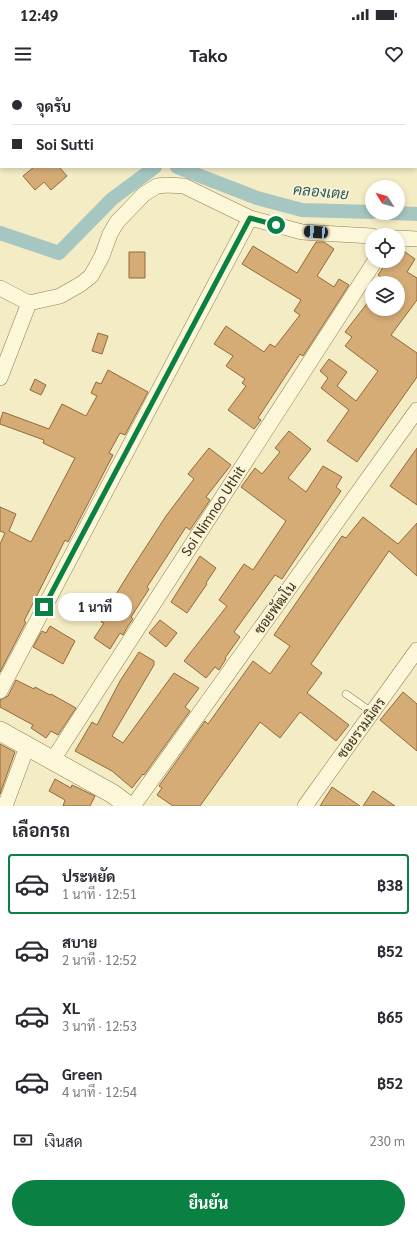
<!DOCTYPE html>
<html lang="th">
<head>
<meta charset="utf-8">
<style>
	:root { --surface:#fff; --page:#f2f2f3; --text:#2b2b33; --muted:#7c7c81; --line:#e1e1e2; --accent:#0b8043 }
	body { margin:0; font-family:Georgia,Sarabun,serif; background:var(--page); color:var(--text); height:100vh; display:flex; flex-direction:column; font-size:15px; white-space:nowrap }
	* { box-sizing:border-box; margin:0 }
	p { font-size:13px; color:var(--muted) }
	.icon { flex:none; width:22px; height:22px; fill:none; stroke:currentColor; stroke-width:2; stroke-linecap:round; stroke-linejoin:round }
	.map { position:relative; height:726px; overflow:hidden }
	.sheet { display:flex; flex-direction:column; background:var(--surface); flex:1 }
	.sheet>* { flex:none }
	.guide { position:absolute; left:0px; top:0px; width:417px; height:88px; box-shadow:0 2px 6px #0003; display:grid; align-content:center; height:88px; padding:0 12px; background:var(--surface) }
	.needle { width:26px; rotate:307deg }
	.tools { position:absolute; left:365px; top:100px; display:grid; gap:8px }
	.tools a { display:grid; place-items:center; width:40px; height:40px; border-radius:50%; background:var(--surface); box-shadow:0 2px 6px #0003; font-size:20px }
	.end { position:absolute; width:18px; height:18px; margin:-9px; border:5px solid #0b8043; background:#fff; box-shadow:0 0 0 2px #fff }
	.from { border-radius:50% }
	.bubble { position:absolute; height:28px; border-radius:14px; background:var(--surface); box-shadow:0 2px 6px #0003; font-size:13px; font-weight:700; line-height:28px; text-align:center }
	.car { position:absolute; width:12px; height:24px; margin:-12px -6px; border-radius:5px; box-shadow:0 0 3px 1px #0007; background:linear-gradient(#222 24%,#8ab4d8 0 40%,#222 0 76%,#8ab4d8 0 86%,#222 0) }
	.guide b { display:flex; align-items:center; gap:14px; height:38px; font-size:15px }
	.guide b+b { border-top:1px solid var(--line) }
	.guide i { width:10px; height:10px; background:var(--text) }
	ul { padding:0; list-style:none }
	li { display:flex; align-items:center; gap:12px; height:60px; margin:0 8px 6px; padding:0 4px; border:2px solid transparent; border-radius:4px }
	li div { flex:1 }
	li b { display:block; font-size:15px }
	li em { font-style:normal; font-weight:700 }
	li.active { border-color:var(--accent) }
	li>.icon { width:36px; height:36px; stroke-width:1.5 }
	h2 { padding:0 12px; font-size:18px; line-height:48px }
	.pay { display:flex; align-items:center; gap:10px; height:44px; padding:0 12px; font-size:15px }
	.pay p { margin-inline-start:auto }
	.cta { display:flex; gap:8px; margin-top:auto; padding:8px 12px }
	.cta a { flex:1; height:46px; border-radius:24px; background:var(--accent); color:#fff; font-size:16px; font-weight:700; line-height:46px; text-align:center }
	.status { display:flex; justify-content:space-between; align-items:center; height:28px; padding:0 20px; background:var(--surface); direction:ltr }
	.status svg { height:11px; fill:currentColor }
	header { display:flex; justify-content:space-between; align-items:center; height:52px; padding:0 12px; background:var(--surface); font-size:18px; font-weight:700 }
	.map>svg:first-child { display:block }
	.lines { fill:none; stroke-linecap:round; stroke-linejoin:round }
	.canal { stroke:#a6c6c1; stroke-width:14 }
	.building { fill:#d5ac76; stroke:#936a3b }
	.service-casing { stroke:#907e58; stroke-width:8 }
	.minor-casing { stroke:#907e58; stroke-width:16 }
	.tertiary-casing { stroke:#907e58; stroke-width:20 }
	.service { stroke:#fcf7d9; stroke-width:7 }
	.minor { stroke:#fcf7d9; stroke-width:15 }
	.tertiary { stroke:#fcf7d9; stroke-width:19 }
	.route { stroke:#0b8043; stroke-width:5 }
	.labels { text-anchor:middle; stroke-width:3.5; stroke-linejoin:round; paint-order:stroke }
	.street-label { font-size:14px; fill:#3f321d; stroke:#f9f4d5 }
	.water-label { font-size:15px; font-style:italic; fill:#2b5c60; stroke:#f9f4d5 }
</style>
</head>
<body>
<div class="status"><b>12:49</b><svg viewBox="0 0 49 12"><path d="M0 12V9h3v3zM5 12V6h3v6zM10 12V3h3v9zM15 12V0h3v12zM26 1h20v11H26zM47 4h2v5h-2z"/></svg></div>
<header><svg class="icon" aria-label="menu" viewBox="0 0 24 24"><path d="M4 6h16M4 12h16M4 18h16"/></svg>Tako<svg class="icon" aria-label="heart" viewBox="0 0 24 24"><path d="M12 20l-8-8c-3-5 5-10 8-4 3-6 11-1 8 4z"/></svg></header>
<div class="map">
<svg width="417" height="726" viewBox="0 0 417 726">
	<rect width="100%" height="100%" fill="#f3ecc4"/>
	<g class="lines">
		<!-- canal -->
		<path class="canal" d="M177,87l80,31 45,12 70,2
			M392,133l25,1
			M0,153l59,20 53,-54 43,-32"/>
	</g>
	<!-- building -->
	<path class="building" d="M34,87h25l8,9 -16,14 -7,-8 -9,8 -12,-14z
		M316,162h8l10,7 -17,27 17,11 5,-8 10,6 -46,71 -3,-2 -42,64 3,2 -7,9 -26,-19 18,-24 -4,-3 3,-4 -19,-13 7,-10 -19,-12 12,-18 38,26 6,-8 5,3 25,-32 -6,-4 7,-11 -59,-36 11,-18 44,27z
		M398,167l17,12 -8,13 10,6v22l-26,35 26,18v24l-60,85 -30,-21 22,-31 -28,-22 7,-10 -8,-7 9,-12 18,13 -10,14 19,15 22,-30 -33,-25 7,-9 -7,-5 27,-35v12h26v-26h-8l-12,-8 9,-14h11z
		M129,172h16v26h-16z
		M98,253l10,3 -6,18 -10,-3z
		M108,290l40,22 -23,43 -5,-2 -11,20 4,2 -45,87 -3,-2 -41,81 2,1 -26,50v-128l5,-11 -5,-2v-24l16,7 -7,17 22,11 44,-84 -32,-15 1,-3 -44,-16v-3l3,-9 46,17 13,-25 24,12 11,-20 -6,-3 5,-11 5,2z
		M35,299l11,6 -5,10 -11,-5z
		M289,351l22,18 -23,29 18,14 17,-26 19,11 -6,10 5,4 -59,88 -7,-4 -41,57 6,5 -15,21 1,1 -7,11 -4,-3 -9,11 -22,-17 43,-55 -8,-6 25,-36 9,6 33,-49 -45,-34 14,-19 7,6 18,-22 -5,-4z
		M209,368l22,17 -25,32 4,3 -20,30 -4,-3 -39,60 2,2 -18,28 2,2 -5,7 -5,9 -3,-2 -10,16 -16,-11 10,-15 -3,-1 13,-22 -1,-1 18,-29 35,-54 28,-37 -6,-5z
		M417,368v57l-27,-19z
		M363,437l35,27 19,-21v53l-28,-25 -78,113 11,9 -15,20 42,32 -13,16 -36,-29 -20,26 -20,-16 -60,84h-27l-16,-11 5,-7 -3,-2 46,-65 3,3 45,-63 17,13 20,-28 -16,-11 68,-99 4,2z
		M200,476l16,12 -10,15 1,1 -20,29 -16,-11z
		M160,540l17,13 -11,14 -17,-14z
		M50,546l25,15 -12,23 -30,-17 9,-16 4,2z
		M139,572l15,9v4l-42,71 11,7 51,-70 25,15 -14,19 5,4 -46,64 -1,-1 -11,14 -20,-17 -37,-20 17,-29 5,3 23,-44z
		M16,600l18,9 1,-2 15,8 1,-1 25,14 -18,27 -7,-4 -5,7 -15,-10 2,-3 -33,-18v-7l8,-4z
		M403,612l14,12v47l-37,-31z
		M0,664l15,8 -15,42z
		M55,699l16,9 1,-3 23,11 -5,10h-27l2,-6 -16,-9z
		M332,707l28,19h-40z
		M373,711l22,15h-32z"/>
	<g class="lines">
		<!-- service casing -->
		<g class="service-casing">
			<path id="service" d="M346,614l27,19"/>
		</g>
		<!-- minor casing -->
		<g class="minor-casing">
			<path id="minor" d="M0,45l1,1
				M398,158l19,1
				M0,208l29,15 31,-7 21,-12 10,-8 5,-9 6,-11 8,-22 7,-12 27,-28 13,-8 10,-1 17,1 66,32 52,14 70,4
				M0,298l29,-75
				M0,611l250,-473
				M52,681l323,-500
				M5,726l22,-59
				M133,726l284,-396
				M305,726l112,-156"/>
		</g>
		<!-- tertiary casing -->
		<g class="tertiary-casing">
			<path id="tertiary" d="M0,651l113,63 16,12"/>
		</g>
		<!-- service -->
		<use href="#service" class="service"/>
		<!-- minor -->
		<use href="#minor" class="minor"/>
		<!-- tertiary -->
		<use href="#tertiary" class="tertiary"/>
	</g>
	<g class="lines">
		<!-- route -->
		<path class="route" d="M44,527l206,-389 26,7"/>
	</g>
	<g class="labels">
		<!-- street labels -->
		<g class="street-label">
			<text transform="translate(213 431) rotate(-57)" y="5">Soi Nimnoo Uthit</text>
			<text transform="translate(275 528) rotate(-54)" y="5">ซอยพัฒโน</text>
			<text transform="translate(361 648) rotate(-54)" y="5">ซอยรวมมิตร</text>
		</g>
		<!-- water labels -->
		<g class="water-label">
			<text transform="translate(321 112) rotate(5)" y="5">คลองเตย</text>
		</g>
	</g>
</svg>
<div class="tools">
<a><svg class="needle" viewBox="-14 -14 28 28"><path d="M0-13l5 13h-10z" fill="#e53935"/><path d="M0 13l5-13h-10z" fill="#7c7c81"/></svg></a>
<a><svg class="icon" aria-label="locate" viewBox="0 0 24 24"><circle cx="12" cy="12" r="6"/><path d="M12 2v4M12 18v4M2 12h4M18 12h4"/></svg></a>
<a><svg class="icon" aria-label="layers" viewBox="0 0 24 24"><path d="M12 4l9 5-9 5-9-5zM3 14l9 5 9-5"/></svg></a>
</div>
<i class="end from" style="left:276px;top:145px"></i>
<i class="end" style="left:44px;top:527px"></i>
<div class="bubble" style="left:58px;top:513px;width:74px">1 นาที</div>
<i class="car" style="left:316px;top:152px;rotate:274deg"></i>
<div class="guide">
<b><i class="from"></i>จุดรับ</b>
<b><i></i>Soi Sutti</b>
</div>
</div>
<section class="sheet">
<h2>เลือกรถ</h2>
<ul>
<li class="active"><svg class="icon" aria-label="car" viewBox="0 0 24 24"><path d="M5 17H2v-5l4-1 3-4h7l3 4 3 1v5h-3M9 17h6M6 11h13"/><circle cx="7" cy="17" r="2"/><circle cx="17" cy="17" r="2"/></svg><div><b>ประหยัด</b><p>1 นาที · 12:51</p></div><em>฿38</em></li>
<li><svg class="icon" aria-label="car" viewBox="0 0 24 24"><path d="M5 17H2v-5l4-1 3-4h7l3 4 3 1v5h-3M9 17h6M6 11h13"/><circle cx="7" cy="17" r="2"/><circle cx="17" cy="17" r="2"/></svg><div><b>สบาย</b><p>2 นาที · 12:52</p></div><em>฿52</em></li>
<li><svg class="icon" aria-label="car" viewBox="0 0 24 24"><path d="M5 17H2v-5l4-1 3-4h7l3 4 3 1v5h-3M9 17h6M6 11h13"/><circle cx="7" cy="17" r="2"/><circle cx="17" cy="17" r="2"/></svg><div><b>XL</b><p>3 นาที · 12:53</p></div><em>฿65</em></li>
<li><svg class="icon" aria-label="car" viewBox="0 0 24 24"><path d="M5 17H2v-5l4-1 3-4h7l3 4 3 1v5h-3M9 17h6M6 11h13"/><circle cx="7" cy="17" r="2"/><circle cx="17" cy="17" r="2"/></svg><div><b>Green</b><p>4 นาที · 12:54</p></div><em>฿52</em></li>
</ul>
<div class="pay"><svg class="icon" aria-label="cash" viewBox="0 0 24 24"><path d="M3 7h18v10H3z"/><circle cx="12" cy="12" r="2"/></svg>เงินสด<p>230 m</p></div>
<div class="cta"><a>ยืนยัน</a></div>
</section>
</body>
</html>
